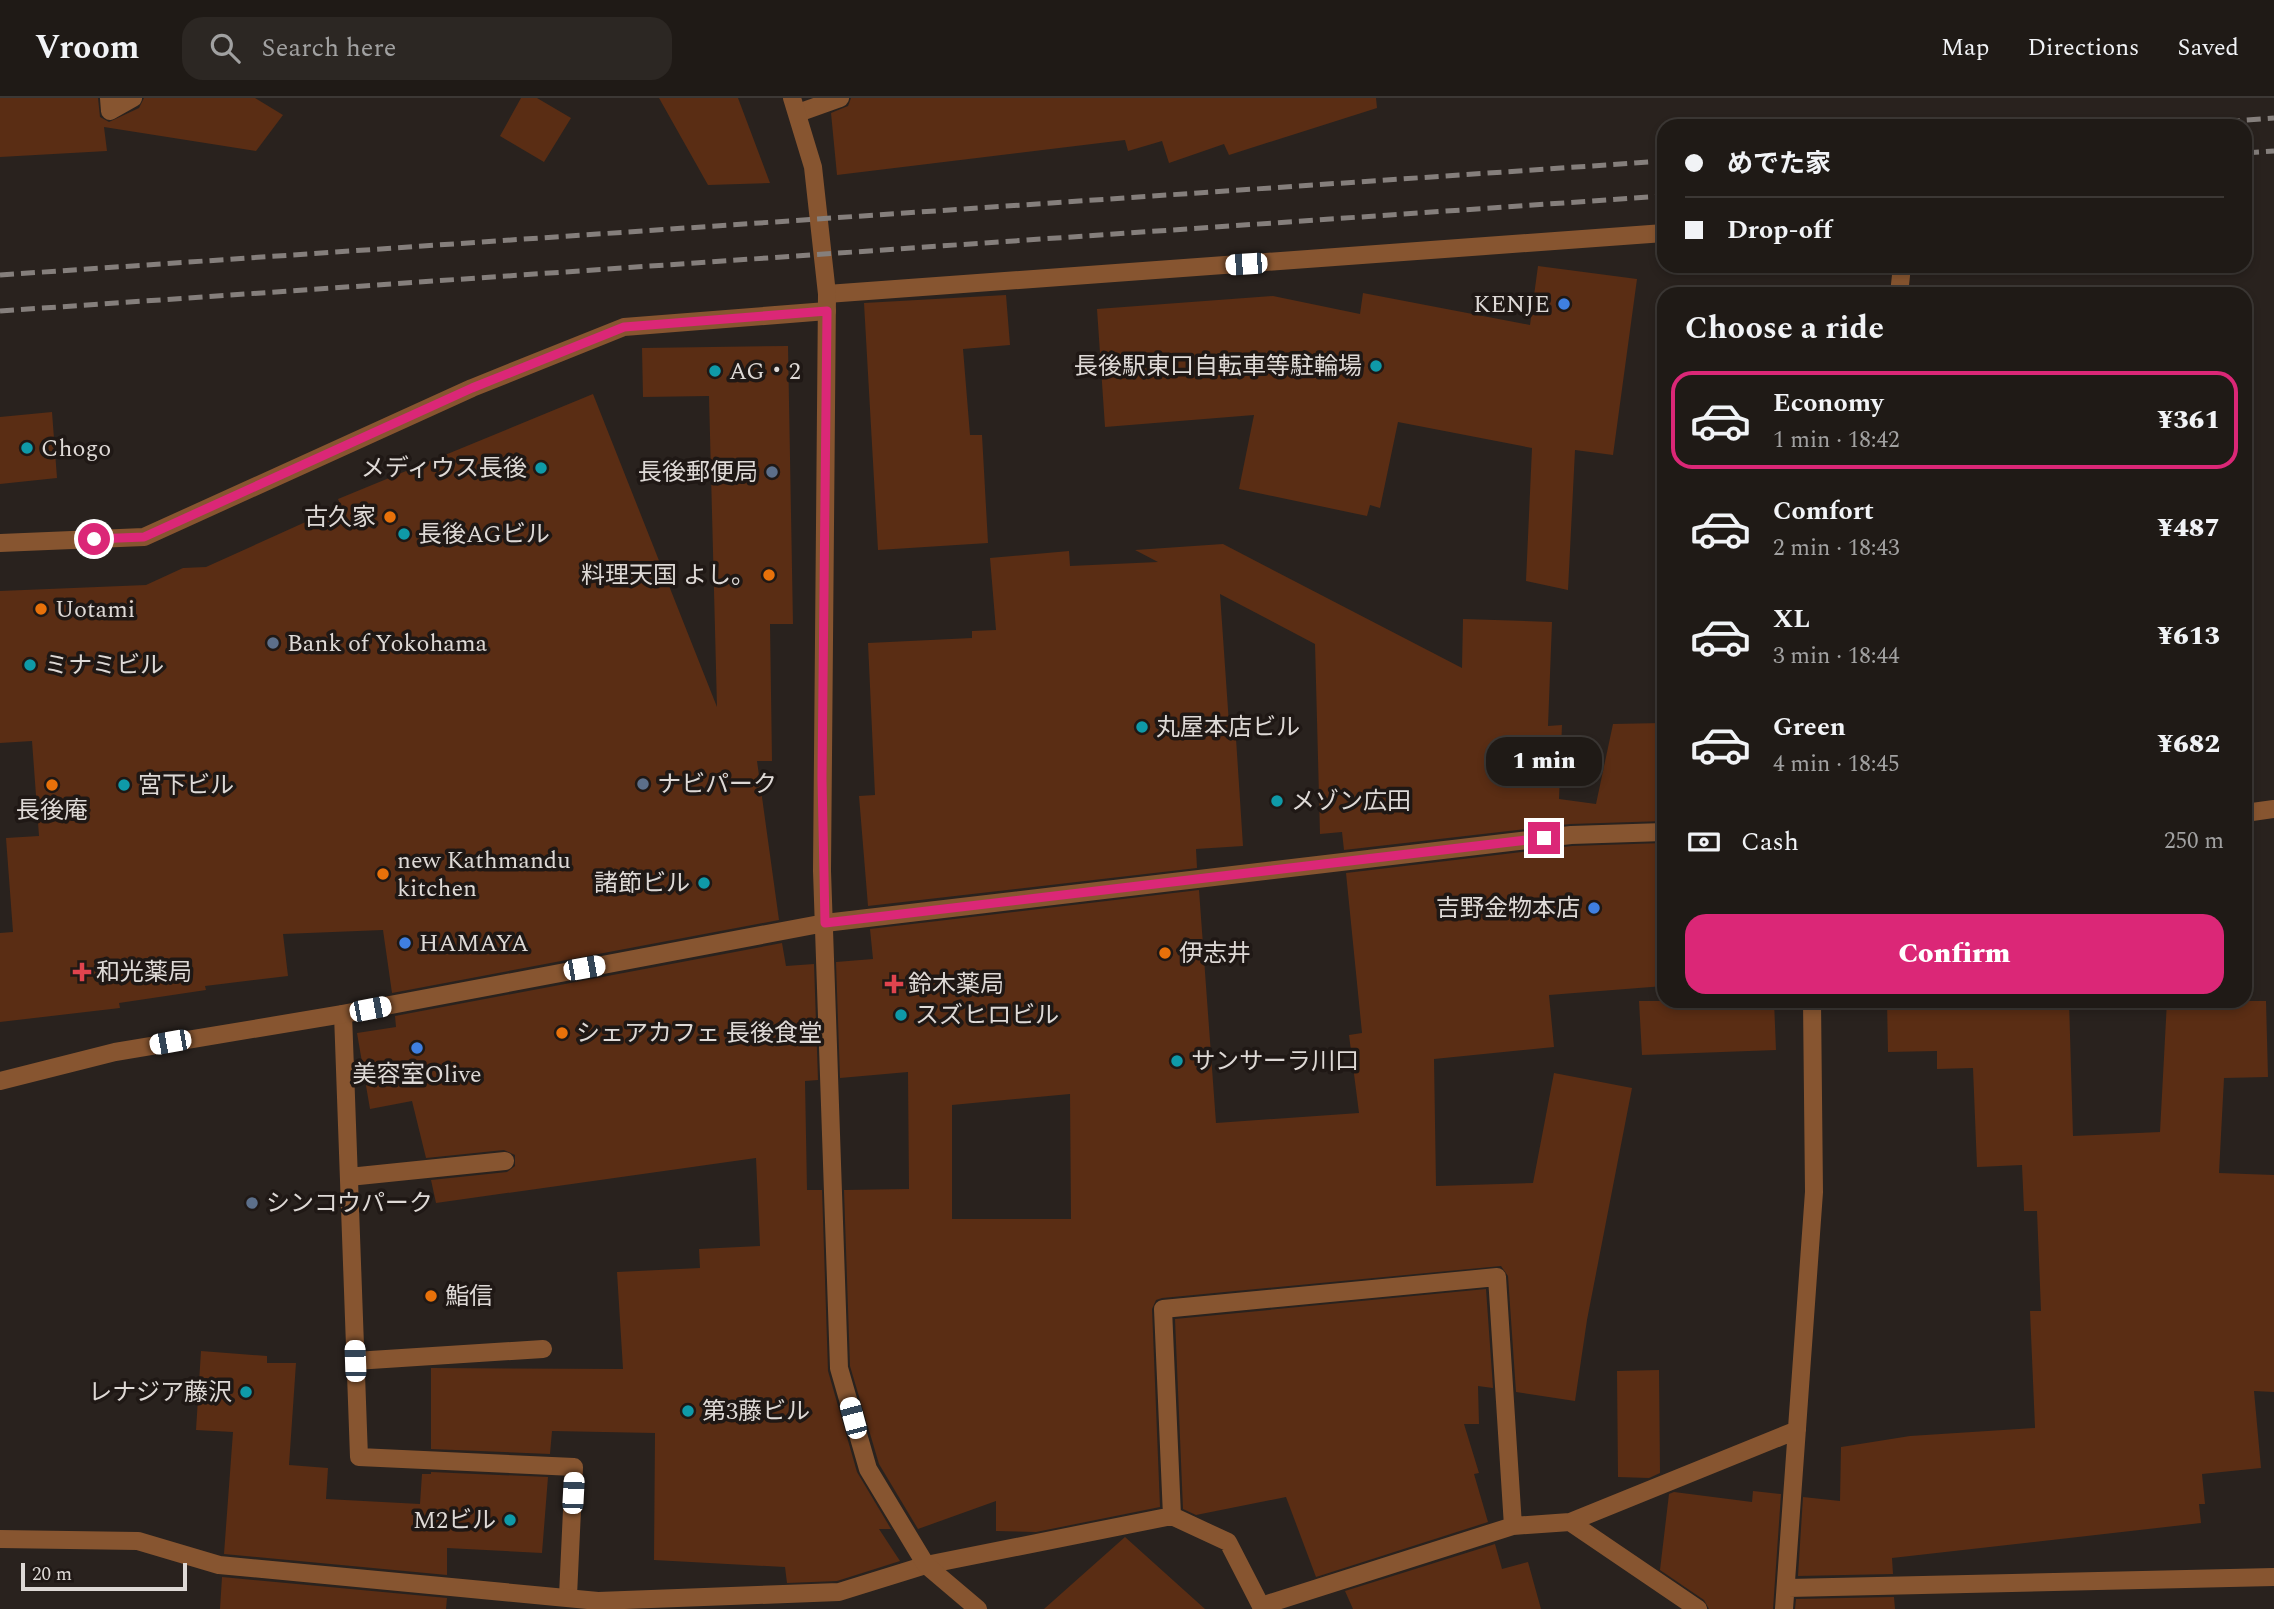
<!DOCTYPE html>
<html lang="en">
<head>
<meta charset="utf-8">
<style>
	:root { --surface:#1f1a16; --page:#2c2723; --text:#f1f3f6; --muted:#a1a1a1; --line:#3c3835; --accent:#db2777 }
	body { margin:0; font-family:Spectral,"Noto Sans JP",serif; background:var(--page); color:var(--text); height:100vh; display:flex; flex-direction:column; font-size:26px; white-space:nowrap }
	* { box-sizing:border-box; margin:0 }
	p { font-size:23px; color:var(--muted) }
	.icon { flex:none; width:38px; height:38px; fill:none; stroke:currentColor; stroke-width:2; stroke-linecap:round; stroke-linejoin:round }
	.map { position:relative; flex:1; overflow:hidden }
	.side { position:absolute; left:1657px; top:189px; width:595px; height:721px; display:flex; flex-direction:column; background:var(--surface); border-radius:21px; box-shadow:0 4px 10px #0003,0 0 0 2px var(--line) }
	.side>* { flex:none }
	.top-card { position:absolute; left:1657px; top:21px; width:595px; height:154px; border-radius:21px; box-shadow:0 4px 10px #0003,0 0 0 2px var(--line); display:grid; align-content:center; height:154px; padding:0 28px; background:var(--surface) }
	.scale { position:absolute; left:21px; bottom:18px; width:166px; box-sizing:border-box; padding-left:7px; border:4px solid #ded9d6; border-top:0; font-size:19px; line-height:24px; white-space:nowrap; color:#ded9d6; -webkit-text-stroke:5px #1f1815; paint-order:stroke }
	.end { position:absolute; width:32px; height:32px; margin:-16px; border:9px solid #db2777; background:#fff; box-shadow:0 0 0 4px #fff }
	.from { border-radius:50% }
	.bubble { position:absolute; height:49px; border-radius:21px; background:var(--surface); box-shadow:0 4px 10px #0003,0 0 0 2px var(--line); font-size:23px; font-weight:800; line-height:49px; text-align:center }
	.car { position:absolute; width:21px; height:42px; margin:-21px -10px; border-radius:9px; box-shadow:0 0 5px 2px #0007; background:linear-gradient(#fff 24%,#345 0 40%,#fff 0 76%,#345 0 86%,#fff 0) }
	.top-card b { display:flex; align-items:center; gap:24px; height:66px; font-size:26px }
	.top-card b+b { border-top:2px solid var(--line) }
	.top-card i { width:18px; height:18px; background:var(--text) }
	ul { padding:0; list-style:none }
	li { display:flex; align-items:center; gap:21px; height:98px; margin:0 14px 10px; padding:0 14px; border:4px solid transparent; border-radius:21px }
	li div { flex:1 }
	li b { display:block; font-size:26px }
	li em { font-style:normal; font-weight:800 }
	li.on { border-color:var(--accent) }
	li>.icon { width:63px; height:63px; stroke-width:1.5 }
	h2 { padding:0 28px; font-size:32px; line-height:84px }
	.pay { display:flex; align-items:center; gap:18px; height:77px; padding:0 28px; font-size:26px }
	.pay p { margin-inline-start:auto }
	.action { display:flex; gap:14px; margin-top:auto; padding:14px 28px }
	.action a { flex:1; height:80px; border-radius:21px; background:var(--accent); color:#fff; font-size:28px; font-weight:800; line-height:80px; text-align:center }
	header { display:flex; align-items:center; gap:42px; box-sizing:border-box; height:98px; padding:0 35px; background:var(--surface); border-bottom:2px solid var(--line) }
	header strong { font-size:33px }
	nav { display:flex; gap:38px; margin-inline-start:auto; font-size:24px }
	.search { width:490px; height:63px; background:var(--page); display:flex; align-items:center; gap:18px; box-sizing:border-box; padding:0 24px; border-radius:21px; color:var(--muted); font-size:26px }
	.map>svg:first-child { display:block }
	.building { fill:#5a2d14; fill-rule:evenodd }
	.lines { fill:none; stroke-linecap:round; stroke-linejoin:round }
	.service { stroke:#875530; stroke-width:18 }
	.minor { stroke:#875530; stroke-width:18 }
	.tertiary { stroke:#875530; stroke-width:18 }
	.rail { stroke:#857f7c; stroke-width:5; stroke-dasharray:14 7; stroke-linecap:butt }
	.route { stroke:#db2777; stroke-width:9 }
	.shop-dot { fill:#3f7fe0; stroke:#1f1815; stroke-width:2.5 }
	.culture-dot { fill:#0f9aa8; stroke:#1f1815; stroke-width:2.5 }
	.service-dot { fill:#5c6f8a; stroke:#1f1815; stroke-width:2.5 }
	.food-dot { fill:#e8710a; stroke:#1f1815; stroke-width:2.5 }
	.health-dot { fill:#e0444e; stroke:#1f1815; stroke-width:2.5 }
	.labels { text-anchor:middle; stroke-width:7; stroke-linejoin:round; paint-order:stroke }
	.poi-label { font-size:24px; fill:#ded9d6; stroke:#1f1815; text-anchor:start }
</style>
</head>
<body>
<header>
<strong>Vroom</strong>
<div class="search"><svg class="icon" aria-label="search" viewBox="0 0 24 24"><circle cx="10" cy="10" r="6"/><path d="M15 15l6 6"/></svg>Search here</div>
<nav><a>Map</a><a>Directions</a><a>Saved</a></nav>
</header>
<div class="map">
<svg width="2274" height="1511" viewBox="0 0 2274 1511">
	<rect width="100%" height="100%" fill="#29221e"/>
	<!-- building -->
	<path class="building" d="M0,0h98l2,19 9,5 30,-14 5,-10h111l28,17 -27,36 -152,-24 3,24 -107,6z
		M521,0h16l34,20 -27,44 -44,-26z
		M659,0h79l32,85 -62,2z
		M851,0h525l1,10 -148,47 -5,-11 -55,19 -7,-22 -34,10 -3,-11 -288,35 -6,-62 17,-7z
		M1538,168l99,13 -24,176 -38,-5 -7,140 -42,-9 6,-133 -134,-26 -18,86 -10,-3 -3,11 -128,-27 15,-74 -149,12 -8,-118 176,-13 87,18 3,-21 167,32z
		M1006,197l4,50 -47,4 7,86h12l6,108 -110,7 -14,-247z
		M788,248l5,278h-23l2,137h-15l22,159 -387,73 -9,-63 -100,4 5,42 -83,10 1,4 -87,13 1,5 -120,14v-89l13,-1 -7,-94 33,-2 -7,-95 -32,2v-152l146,-6 37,-17 23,-1 135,-61 -3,-7 255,-105 124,313 -8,-311 -66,1 -1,-49z
		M52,314l5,66 -57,6v-67z
		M1223,446l239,124 1,-49 89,3 -4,104 14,-1 -3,74 37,5 17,-80 49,-1 2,98 -94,3 -226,26 -2,-18 -22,2 -5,-190 -95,-50 9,130 6,-1 8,123 -47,3 1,19 -329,38 -9,-110 16,-1 -7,-152 104,-5v-7l24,-1 -6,-72 79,-7 1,15 88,-4 -23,-12z
		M1664,745v143l-115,9 5,52 -120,12 2,127 97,-3 21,-110 78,15 -45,232 -12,81 -59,-9 -8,-116 -7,-10 -339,32 -6,2 -4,9 8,198 -124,25 -40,-1v-30l-78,28 -39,-65 -29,-98 -6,-176 65,-1 -1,-117 -68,6 -4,-116 37,-3 -3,-30 329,-39 17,233 143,-10 -10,-78 13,-2 -16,-160 226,-27zM1070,996l1,125h-119v-114z
		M782,845l4,23 28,-2 4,116 -13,1 2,109h15l6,181 29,101 34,57h-12l21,32 -63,20 -50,2 -2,-16 -131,-7 1,-127 -103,-2 -2,23 -119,-5v-81l192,1 -6,-97 83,-4 -1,-19 61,-3 -4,-88 -320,45 -5,-23 76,-8 8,-6v-11l-11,-5 -78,8 -14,-57 -42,8 -13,-76 39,-6 -1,-11z
		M1639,903h135l2,49 -134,5z
		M1887,903h182l4,135 87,-4 7,-131h99l2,76 -44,1 -5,95 55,2v217l-20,-1 7,77 -59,6 3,30h-6l2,19 -309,35 1,16 -95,2 5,-79 37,4 1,-54 69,-11 125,-8 -5,-117h11l-4,-100h-13l-2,-46 -45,2 -4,-99 -36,1v-18l-49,1z
		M1486,1191l7,99 -15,-2 1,38h-15l15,49 -5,1 14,48 -172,55 -30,-80 -90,18 -13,-6 -8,-190z
		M201,1253l66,5v7h29l-7,102 39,3 -2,31 94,5 2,-30h9v-2l117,5 -6,76 -95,-5v27l-223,-21 9,-122 -37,-2z
		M1659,1272l1,103 -11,5 -31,-1 -1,-106z
		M1753,1393l28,3 -8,115h-64l-5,-9 -44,-30 9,-76 5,-2 78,10z
		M1125,1439l80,72h-161z
		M1495,1446l7,25 26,-7 13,47h-188l-8,-18z
		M222,1479l225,21 -1,11h-226z
		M1894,1499l1,12h-100l1,-10z"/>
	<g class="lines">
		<!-- service -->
		<path class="service" d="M343,916l16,443 215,10 -6,129
			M349,1079l156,-16
			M355,1263l188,-12"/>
		<!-- minor -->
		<path class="minor" d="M109,0l1,13 23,-13
			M798,15l42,-15
			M827,196l837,-61
			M1899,196l3,-28
			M0,445l144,-6 328,-149 152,-61 203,-16
			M2245,715l29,-4
			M825,825l746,-88 93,-3
			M1172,1418l-9,-207 334,-32 16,249
			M1570,1424l128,87
			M0,1441l138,2 81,24 379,36 241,-9 87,-27 246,-49 56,26 33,64 252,-80 57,-4 227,-92
			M1788,1490l486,-11
			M1784,1511l30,-417 -2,-191"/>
		<!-- tertiary -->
		<path class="tertiary" d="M792,0l21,69 14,127 -5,577 17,497 29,101 58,96 52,44
			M0,983l115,-29 228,-38 482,-91"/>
		<!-- rail -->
		<path class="rail" d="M2163,28l111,-8
			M2245,55l29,-2
			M0,177l1664,-114
			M0,213l1664,-115"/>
	</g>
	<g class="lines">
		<!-- route -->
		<path class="route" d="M94,441l50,-2 328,-149 152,-61 203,-16 -5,467 3,145 719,-85"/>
	</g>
	<!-- markers -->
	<g class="shop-dot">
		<circle cx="1564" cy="206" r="7"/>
		<circle cx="1594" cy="810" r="7"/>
		<circle cx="405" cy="845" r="7"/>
		<circle cx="417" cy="950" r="7"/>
	</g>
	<g class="culture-dot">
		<circle cx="1376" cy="268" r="7"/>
		<circle cx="715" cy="273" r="7"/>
		<circle cx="27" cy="350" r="7"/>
		<circle cx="541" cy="370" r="7"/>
		<circle cx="404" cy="436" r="7"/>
		<circle cx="30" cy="567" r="7"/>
		<circle cx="1142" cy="629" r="7"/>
		<circle cx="124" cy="687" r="7"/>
		<circle cx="1277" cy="703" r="7"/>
		<circle cx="704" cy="785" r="7"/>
		<circle cx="901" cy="917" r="7"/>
		<circle cx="1177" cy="963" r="7"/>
		<circle cx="246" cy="1294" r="7"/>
		<circle cx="688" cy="1313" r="7"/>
		<circle cx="510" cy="1422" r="7"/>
	</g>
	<g class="service-dot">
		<circle cx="772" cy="374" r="7"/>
		<circle cx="273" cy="545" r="7"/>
		<circle cx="643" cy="686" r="7"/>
		<circle cx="252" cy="1105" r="7"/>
	</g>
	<g class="food-dot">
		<circle cx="390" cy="419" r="7"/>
		<circle cx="769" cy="477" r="7"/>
		<circle cx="41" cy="511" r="7"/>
		<circle cx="52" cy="687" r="7"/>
		<circle cx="383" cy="776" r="7"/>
		<circle cx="1165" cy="855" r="7"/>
		<circle cx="562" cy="935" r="7"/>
		<circle cx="431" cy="1198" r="7"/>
	</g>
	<g class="health-dot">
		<path d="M78.5 863.5h7v7h7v7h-7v7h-7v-7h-7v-7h7z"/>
		<path d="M890.5 875.5h7v7h7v7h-7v7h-7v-7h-7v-7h7z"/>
	</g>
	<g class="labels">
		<!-- poi labels -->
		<g class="poi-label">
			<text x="1550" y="214" text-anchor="end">KENJE</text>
			<text x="1362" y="276" text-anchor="end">長後駅東口自転車等駐輪場</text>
			<text x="729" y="281">AG・2</text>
			<text x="41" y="358">Chogo</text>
			<text x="527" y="378" text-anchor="end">メディウス長後</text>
			<text x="758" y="382" text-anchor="end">長後郵便局</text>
			<text x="376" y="427" text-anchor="end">古久家</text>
			<text x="418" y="444">長後AGビル</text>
			<text x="755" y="485" text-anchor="end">料理天国 よし。</text>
			<text x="55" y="519">Uotami</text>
			<text x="287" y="553">Bank of Yokohama</text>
			<text x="44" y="575">ミナミビル</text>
			<text x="1156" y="637">丸屋本店ビル</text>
			<text x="657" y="694">ナビパーク</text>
			<text x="138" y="695">宮下ビル</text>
			<text x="1291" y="711">メゾン広田</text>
			<text x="52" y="720" text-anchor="middle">長後庵</text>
			<text x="397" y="770">new Kathmandu<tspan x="397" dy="28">kitchen</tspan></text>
			<text x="690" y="793" text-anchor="end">諸節ビル</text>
			<text x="1580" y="818" text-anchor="end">吉野金物本店</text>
			<text x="419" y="853">HAMAYA</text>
			<text x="1179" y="863">伊志井</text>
			<text x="96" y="882">和光薬局</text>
			<text x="908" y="894">鈴木薬局</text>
			<text x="915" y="925">スズヒロビル</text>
			<text x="576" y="943">シェアカフェ 長後食堂</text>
			<text x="1191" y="971">サンサーラ川口</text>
			<text x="417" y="984" text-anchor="middle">美容室Olive</text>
			<text x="266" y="1113">シンコウパーク</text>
			<text x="445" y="1206">鮨信</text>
			<text x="232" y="1302" text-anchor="end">レナジア藤沢</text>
			<text x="702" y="1321">第3藤ビル</text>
			<text x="496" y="1430" text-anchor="end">M2ビル</text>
		</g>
	</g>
</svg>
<div class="scale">20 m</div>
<i class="end from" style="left:94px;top:441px"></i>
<i class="end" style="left:1544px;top:740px"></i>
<div class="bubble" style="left:1486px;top:639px;width:116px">1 min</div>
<i class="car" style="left:1246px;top:166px;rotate:266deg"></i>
<i class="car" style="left:584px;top:870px;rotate:80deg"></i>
<i class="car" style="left:370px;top:911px;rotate:79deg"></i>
<i class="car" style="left:170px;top:944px;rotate:260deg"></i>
<i class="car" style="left:355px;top:1263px;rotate:358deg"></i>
<i class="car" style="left:853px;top:1320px;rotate:345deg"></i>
<i class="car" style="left:573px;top:1395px;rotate:3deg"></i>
<div class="top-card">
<b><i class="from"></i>めでた家</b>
<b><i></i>Drop-off</b>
</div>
<section class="side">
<h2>Choose a ride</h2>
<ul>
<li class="on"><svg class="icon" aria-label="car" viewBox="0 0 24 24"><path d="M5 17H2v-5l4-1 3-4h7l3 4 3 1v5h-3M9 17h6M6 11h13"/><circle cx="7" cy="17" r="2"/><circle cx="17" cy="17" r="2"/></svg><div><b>Economy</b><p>1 min · 18:42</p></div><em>¥361</em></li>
<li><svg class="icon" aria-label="car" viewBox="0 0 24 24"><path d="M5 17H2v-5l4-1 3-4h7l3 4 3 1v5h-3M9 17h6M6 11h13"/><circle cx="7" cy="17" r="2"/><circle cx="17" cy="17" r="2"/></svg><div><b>Comfort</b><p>2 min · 18:43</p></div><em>¥487</em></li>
<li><svg class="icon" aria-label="car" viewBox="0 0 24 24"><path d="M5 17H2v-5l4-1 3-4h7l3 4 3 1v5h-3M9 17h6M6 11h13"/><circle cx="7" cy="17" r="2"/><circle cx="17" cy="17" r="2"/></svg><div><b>XL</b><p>3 min · 18:44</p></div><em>¥613</em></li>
<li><svg class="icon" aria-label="car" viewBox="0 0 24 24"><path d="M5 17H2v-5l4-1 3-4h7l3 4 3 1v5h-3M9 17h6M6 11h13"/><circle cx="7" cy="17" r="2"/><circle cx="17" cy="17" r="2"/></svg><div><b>Green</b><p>4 min · 18:45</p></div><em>¥682</em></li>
</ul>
<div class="pay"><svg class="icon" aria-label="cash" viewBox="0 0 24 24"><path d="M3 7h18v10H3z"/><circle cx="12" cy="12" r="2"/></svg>Cash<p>250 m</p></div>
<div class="action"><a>Confirm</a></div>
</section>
</div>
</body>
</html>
